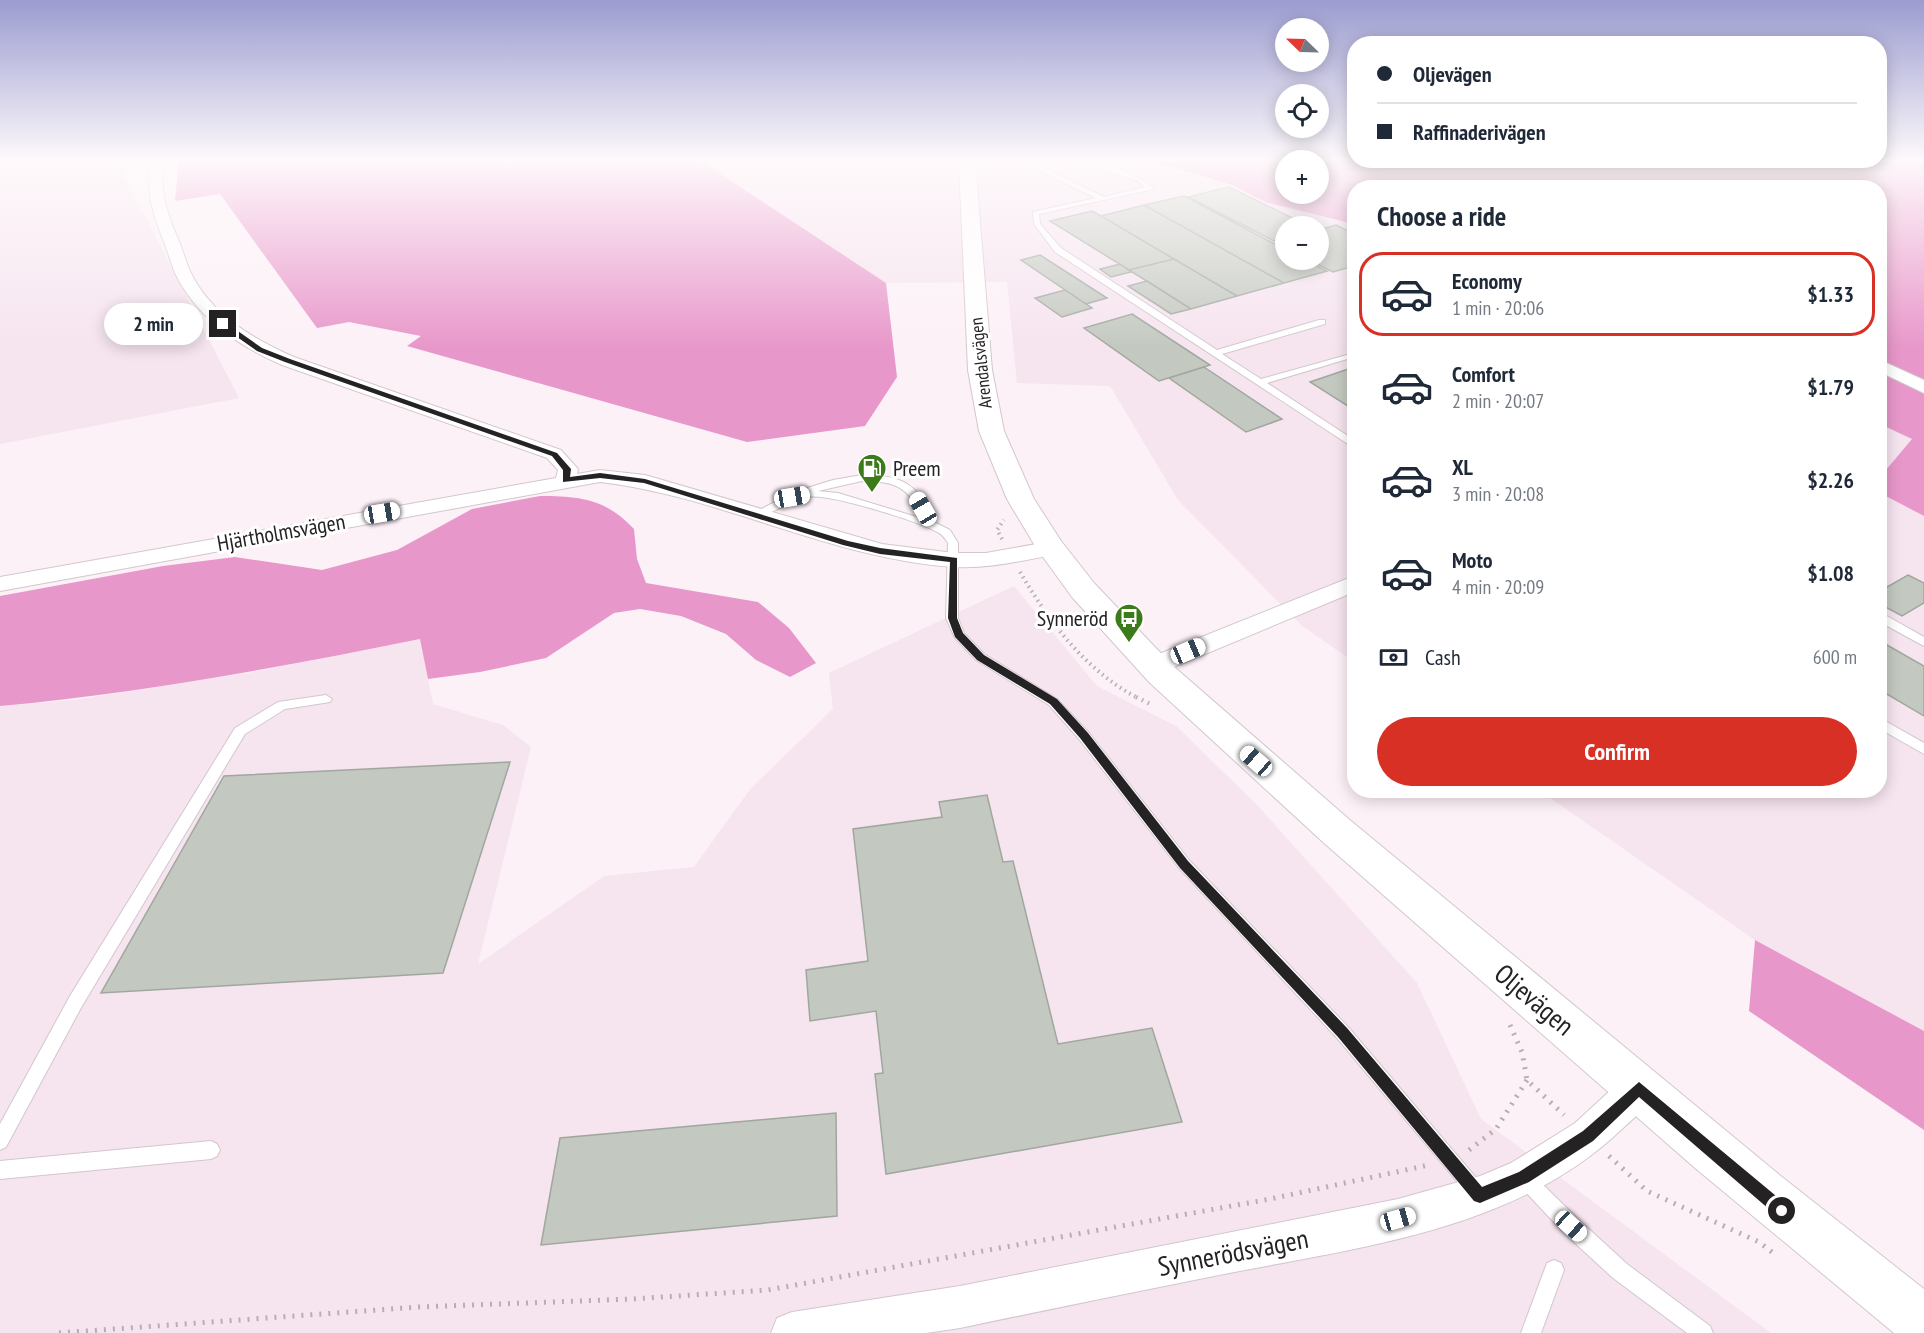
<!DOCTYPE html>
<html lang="en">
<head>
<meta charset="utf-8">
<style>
	:root { --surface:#fff; --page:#f2f2f3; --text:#1f2937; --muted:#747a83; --line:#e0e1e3; --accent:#d93025 }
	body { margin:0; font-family:"PT Sans Narrow",sans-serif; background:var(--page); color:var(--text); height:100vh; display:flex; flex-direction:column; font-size:22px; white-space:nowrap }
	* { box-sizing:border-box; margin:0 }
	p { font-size:20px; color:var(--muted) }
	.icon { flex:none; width:33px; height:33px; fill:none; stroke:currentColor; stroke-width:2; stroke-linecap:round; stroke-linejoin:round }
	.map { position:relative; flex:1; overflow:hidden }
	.details { position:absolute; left:1347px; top:180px; width:540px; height:618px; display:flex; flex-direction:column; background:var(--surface); border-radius:24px; box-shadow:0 3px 15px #0003 }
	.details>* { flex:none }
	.guide { position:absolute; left:1347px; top:36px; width:540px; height:132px; border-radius:24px; box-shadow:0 3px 15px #0003; display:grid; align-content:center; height:132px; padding:0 30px; background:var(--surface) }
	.needle { width:39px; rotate:293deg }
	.tools { position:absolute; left:1275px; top:18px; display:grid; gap:12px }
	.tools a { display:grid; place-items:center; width:54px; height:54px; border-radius:50%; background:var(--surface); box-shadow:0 3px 15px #0003; font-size:30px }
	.end { position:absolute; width:27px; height:27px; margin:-14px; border:8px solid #252224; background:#fff; box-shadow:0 0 0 3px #fff }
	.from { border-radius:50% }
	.bubble { position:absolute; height:42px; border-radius:21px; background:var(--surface); box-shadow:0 3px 15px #0003; font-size:20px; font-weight:600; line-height:42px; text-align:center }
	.car { position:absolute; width:18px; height:36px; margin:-18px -9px; border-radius:8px; box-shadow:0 0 4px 2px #0007; background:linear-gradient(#fff 24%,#345 0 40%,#fff 0 76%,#345 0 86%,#fff 0) }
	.guide b { display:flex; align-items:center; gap:21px; height:57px; font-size:22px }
	.guide b+b { border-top:2px solid var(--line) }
	.guide i { width:15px; height:15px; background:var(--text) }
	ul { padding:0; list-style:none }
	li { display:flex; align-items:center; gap:18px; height:84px; margin:0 12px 9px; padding:0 18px; border:3px solid transparent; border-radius:24px }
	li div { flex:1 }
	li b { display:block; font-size:22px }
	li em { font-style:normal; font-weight:600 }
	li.active { border-color:var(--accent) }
	li>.icon { width:54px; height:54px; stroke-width:1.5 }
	h2 { padding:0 30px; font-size:27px; line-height:72px }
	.pay { display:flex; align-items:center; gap:15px; height:66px; padding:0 30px; font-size:22px }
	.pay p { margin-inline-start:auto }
	.action { display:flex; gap:12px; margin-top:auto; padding:12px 30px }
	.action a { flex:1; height:69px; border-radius:36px; background:var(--accent); color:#fff; font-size:24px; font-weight:600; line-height:69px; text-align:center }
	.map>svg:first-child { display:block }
	.built { fill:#f6e4ef; fill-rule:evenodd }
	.forest { fill:#e897ca }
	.building { fill:#c3c9c0; stroke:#a0a79e; stroke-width:1.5 }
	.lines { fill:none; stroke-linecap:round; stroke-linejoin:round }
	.lane-casing { stroke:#d1c7cd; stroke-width:2 }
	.street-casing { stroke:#d1c7cd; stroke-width:2 }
	.secondary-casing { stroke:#d1c7cd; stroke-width:2 }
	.path-far2 { stroke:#b7aeb3; stroke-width:4; stroke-dasharray:1.5 4; stroke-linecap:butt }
	.path-far1 { stroke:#b7aeb3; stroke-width:4.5; stroke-dasharray:1.5 5; stroke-linecap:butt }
	.path { stroke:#b7aeb3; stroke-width:5; stroke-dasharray:2 7; stroke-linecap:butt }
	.lane { fill:#fff; fill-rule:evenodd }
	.street { fill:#fff; fill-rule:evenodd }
	.secondary { fill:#fff; fill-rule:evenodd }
	.route { fill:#252224 }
	.labels { text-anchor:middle; stroke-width:6; stroke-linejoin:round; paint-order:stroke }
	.far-street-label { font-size:18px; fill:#252224; stroke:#fff }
	.poi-label { font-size:22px; fill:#252224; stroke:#fff; text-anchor:start }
	.street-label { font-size:22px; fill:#252224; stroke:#fff }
	.near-street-label { font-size:27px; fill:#252224; stroke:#fff }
</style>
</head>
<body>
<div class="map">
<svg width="1924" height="1333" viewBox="0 0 1924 1333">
	<rect width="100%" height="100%" fill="#fcf1f7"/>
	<!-- built -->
	<path class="built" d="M0,161h126l-2,14 115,223 -239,46z
		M701,161h451l80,24 33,17 89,22v438l-53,-37 -123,-125 -68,-114 -93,-3 -10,-101 -121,1zM1286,226h32v34h-32z
		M1880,424l33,14 -33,39z
		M1880,493l44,23v515l-169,-91 -215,-149 340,-1z
		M1014,586l83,100 79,40 81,79 160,178 64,136 290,214h-1771v-627l74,-6 179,-28 167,-33 13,65 70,21 28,22 -53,217 126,-88 90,-9 57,-79 82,-79 -4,-36z"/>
	<!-- forest -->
	<path class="forest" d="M179,161h522l185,122 11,94 -32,49 -118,16 -340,-96 14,-10 -72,-14 -32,6 -97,-134 -45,7z
		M1152,161h133l1,33h32l1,-33h605v355l-44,-23v-16l32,-38 -32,-15v-236h-526v36l-89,-22 -33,-17z
		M540,496c40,0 66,3 94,33l3,30 9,24 112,19 31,26 27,35 -26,14 -34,-17 -30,-26 -45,-18 -41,-7 -26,4 -68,45 -66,14 -52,7 -8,-40c-139,28 -278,54 -420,67v-110l163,-30 72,-9 87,13 75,-20 75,-41z
		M1755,940l169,91v99l-175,-119z"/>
	<!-- building -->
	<path class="building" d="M1229,187l80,39h-23v21l-98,-50z
		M1184,196l102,54v10h18l23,11 -43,12 -140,-78z
		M1144,205l140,78 -47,13 -136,-80z
		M1092,211l9,5 73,43 -45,11 -79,-49z
		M1336,225l18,9v32l-21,6 -24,-12h9v-30z
		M1040,255l67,43 -21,6 -65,-44z
		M1174,259l63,37 -46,13 -62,-39z
		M1120,264l11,8 -20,5 -11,-8z
		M1147,281l44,28 -20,5 -43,-28z
		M1065,290l27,18 -30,9 -27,-19z
		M1132,314l78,51 -51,16 -75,-53z
		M1204,367l78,52 -36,13 -77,-54z
		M1354,367v43l-44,-28z
		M1908,575l16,8v20l-22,13 -22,-12v-13z
		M1880,641l44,25v50l-44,-26z
		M510,762l-67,211 -342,20 123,-217z
		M987,795l16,67 10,-1 45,183 94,-16 30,94 -296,52 -11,-100 8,-1 -7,-62 -66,10 -4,-51 62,-9 -15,-132 89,-12 -3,-15z
		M836,1113l1,103 -296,29 19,-107z"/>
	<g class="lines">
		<!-- lane casing -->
		<g class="lane-casing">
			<path id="lane" d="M1034,161h6l-1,5 65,31 41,-10 -7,-6 -64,-20c22,0 62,12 78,26l1,1 -3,2 -111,24 1,10 21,24 156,102 102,-30h6v4l-103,30 39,25 93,-26v4l-87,26 87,57v7l-3,-1 -296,-194 -21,-28 -1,-12 63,-14 -62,-30z
				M862,475c38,0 58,8 70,46l18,9 8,13v75l6,15 20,21 73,45 32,34 100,127 160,168 134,158 3,6 -3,6 -6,3 -6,-3 -134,-160 -158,-170 -100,-129 -30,-34 -73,-45 -21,-22 -9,-20 2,-75c-3,-4 -5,-8 -9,-10 -20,-12 -111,-40 -132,-36 -17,3 -41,22 -56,20l-1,-2 38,-20 15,-4 1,-2 29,-9zM862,481c31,0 49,5 58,37l-82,-25 -20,-2z
				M1880,615h5l39,22v9l-44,-24z
				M326,695l6,4 -2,3 -45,7 -40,25 -163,272 -76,141 -6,3v-26l70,-128 165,-268 43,-26z
				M1880,718l44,25v11l-44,-25z
				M211,1141l6,3 3,6 -3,6 -6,3 -211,20v-18z
				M1525,1170l6,3 47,46 49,45 83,62 3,7h-26l-74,-55 -49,-45 -45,-48 -3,-6 3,-6z
				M1554,1260l7,3 3,7 -23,63h-20l26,-70z"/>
		</g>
		<!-- street casing -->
		<g class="street-casing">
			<path id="street" d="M151,161h13c-5,30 3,53 15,80 4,10 7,21 11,30 20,43 63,68 104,86l267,93 17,19 -1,5 23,-4 45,5 237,69 72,9h32l67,-12 8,2 3,5 -3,5 -8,2c-33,6 -66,14 -99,12 -123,-8 -233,-71 -354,-85l-600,109v-14l556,-99 2,-8 -11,-12 -265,-93c-45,-20 -85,-47 -107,-92 -4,-10 -7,-21 -11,-31 -11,-27 -19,-51 -13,-81z
				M1880,360l44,20v13l-44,-21z
				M1354,576v16l-192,80 -9,3 -9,-3 -4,-6 4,-6z
				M1639,1070l13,6 5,12c-7,17 -21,28 -35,41 -107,103 -269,119 -408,147 -85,17 -169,34 -254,52l-34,5h-155l6,-15 15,-6 168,-26 438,-87 82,-23 31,-13 64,-40 51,-47z"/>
		</g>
		<!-- secondary casing -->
		<g class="secondary-casing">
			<path id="secondary" d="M959,161h16l17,209 12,61 30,68 27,42 33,42 78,82 179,156 431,356 142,112v44h-30l-199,-165 -371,-325 -175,-161 -77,-85 -37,-51 -28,-47 -28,-68 -11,-61z"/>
		</g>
		<!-- path-far2 -->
		<path class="path-far2" d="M1002,539l-5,-9 7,-10
			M1020,572c30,51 66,99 118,126"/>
		<!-- path-far1 -->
		<path class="path-far1" d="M1136,697l16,8"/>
		<!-- path -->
		<path class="path" d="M1510,1025l12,27 5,28 37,35
			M1469,1150l27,-21 31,-49
			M1609,1156l38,35 112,51 13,10
			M59,1333l360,-26 213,-8 136,-9 502,-91 159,-34"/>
		<!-- lane -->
		<use href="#lane" class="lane"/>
		<!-- street -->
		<use href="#street" class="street"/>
		<!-- secondary -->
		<use href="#secondary" class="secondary"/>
	</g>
	<!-- sky -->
	<linearGradient id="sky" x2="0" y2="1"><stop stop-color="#9b9cd0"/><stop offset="0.46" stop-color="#fef9fb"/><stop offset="1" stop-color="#fef9fb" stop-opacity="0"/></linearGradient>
	<rect width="1924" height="348" fill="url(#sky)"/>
	<!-- route -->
	<path class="route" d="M220,322h5l37,26 28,11 267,94 14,16 -1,8 30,-4 45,6 203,62 32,7 77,10v60l6,15 21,22 73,44 31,34 100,128 159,167 135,159 37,-15 64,-41 56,-49 148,123 3,6 -3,5 -5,2 -5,-2 -138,-119 -46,44 -64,41 -49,21 -6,-2 -136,-164 -158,-169 -100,-130 -30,-34 -73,-44 -22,-23 -7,-19 2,-56 -70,-8 -37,-9 -199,-62 -44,-5 -37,4v-12l-11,-14 -267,-94 -28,-11 -37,-26z"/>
	<!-- icons -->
	<defs>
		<g id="fuel-pin" transform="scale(1.5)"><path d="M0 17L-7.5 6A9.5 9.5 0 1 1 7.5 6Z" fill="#3b7b19" stroke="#fff"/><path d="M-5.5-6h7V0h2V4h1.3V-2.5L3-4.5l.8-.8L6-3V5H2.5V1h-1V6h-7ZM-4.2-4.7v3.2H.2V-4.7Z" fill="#fff"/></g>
		<g id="bus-pin" transform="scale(1.5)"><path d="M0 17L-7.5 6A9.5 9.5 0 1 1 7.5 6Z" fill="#3b7b19" stroke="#fff"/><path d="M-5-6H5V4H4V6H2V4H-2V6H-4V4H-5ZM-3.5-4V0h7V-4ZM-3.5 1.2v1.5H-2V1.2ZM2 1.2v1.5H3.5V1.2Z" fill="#fff"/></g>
	</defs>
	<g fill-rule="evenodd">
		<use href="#fuel-pin" x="872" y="468"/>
		<use href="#bus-pin" x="1129" y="618"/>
	</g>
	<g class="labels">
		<!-- far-street labels -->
		<g class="far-street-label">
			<text transform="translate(981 363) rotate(-96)" y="6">Arendalsvägen</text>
		</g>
		<!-- poi labels -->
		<g class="poi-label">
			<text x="893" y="476">Preem</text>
			<text x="1108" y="626" text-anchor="end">Synneröd</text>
		</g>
		<!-- street labels -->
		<g class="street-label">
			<text transform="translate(281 532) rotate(-10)" y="8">Hjärtholmsvägen</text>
		</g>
		<!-- near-street labels -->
		<g class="near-street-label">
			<text transform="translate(1534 1000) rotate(40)" y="9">Oljevägen</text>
			<text transform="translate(1233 1253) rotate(-11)" y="9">Synnerödsvägen</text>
		</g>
	</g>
</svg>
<div class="tools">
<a><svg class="needle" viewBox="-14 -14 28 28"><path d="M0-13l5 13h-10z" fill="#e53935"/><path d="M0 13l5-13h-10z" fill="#747a83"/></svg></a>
<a><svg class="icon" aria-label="locate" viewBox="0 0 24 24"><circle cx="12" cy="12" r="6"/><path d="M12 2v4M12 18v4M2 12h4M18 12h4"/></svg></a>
<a>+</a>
<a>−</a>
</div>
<i class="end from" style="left:1782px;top:1211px"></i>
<i class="end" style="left:223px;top:324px"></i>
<div class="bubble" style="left:104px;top:303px;width:99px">2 min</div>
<i class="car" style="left:792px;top:497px;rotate:80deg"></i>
<i class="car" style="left:923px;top:509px;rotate:330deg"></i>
<i class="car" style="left:382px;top:513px;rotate:80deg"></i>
<i class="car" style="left:1188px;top:651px;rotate:67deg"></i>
<i class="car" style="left:1256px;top:761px;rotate:311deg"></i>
<i class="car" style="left:1398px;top:1219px;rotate:74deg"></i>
<i class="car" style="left:1571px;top:1226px;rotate:132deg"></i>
<div class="guide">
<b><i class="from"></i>Oljevägen</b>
<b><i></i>Raffinaderivägen</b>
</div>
<section class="details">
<h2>Choose a ride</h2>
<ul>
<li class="active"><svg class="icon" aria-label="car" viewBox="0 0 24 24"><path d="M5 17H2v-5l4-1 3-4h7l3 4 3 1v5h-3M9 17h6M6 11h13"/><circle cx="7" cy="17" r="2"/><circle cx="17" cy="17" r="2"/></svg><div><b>Economy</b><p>1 min · 20:06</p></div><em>$1.33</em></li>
<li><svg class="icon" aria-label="car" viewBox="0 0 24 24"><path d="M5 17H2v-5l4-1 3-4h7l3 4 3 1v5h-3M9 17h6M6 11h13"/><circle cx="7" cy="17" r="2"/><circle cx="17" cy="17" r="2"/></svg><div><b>Comfort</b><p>2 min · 20:07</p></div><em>$1.79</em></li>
<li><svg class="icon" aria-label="car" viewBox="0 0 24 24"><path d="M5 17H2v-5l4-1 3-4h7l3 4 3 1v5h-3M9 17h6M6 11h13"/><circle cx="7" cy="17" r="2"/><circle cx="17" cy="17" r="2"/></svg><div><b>XL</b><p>3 min · 20:08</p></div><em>$2.26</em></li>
<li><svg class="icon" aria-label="car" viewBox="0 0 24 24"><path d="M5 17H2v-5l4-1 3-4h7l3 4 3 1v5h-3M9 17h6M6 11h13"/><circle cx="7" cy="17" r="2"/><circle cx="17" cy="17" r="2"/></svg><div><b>Moto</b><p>4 min · 20:09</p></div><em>$1.08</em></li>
</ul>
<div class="pay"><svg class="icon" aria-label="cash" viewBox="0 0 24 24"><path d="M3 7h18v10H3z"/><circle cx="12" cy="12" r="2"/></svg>Cash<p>600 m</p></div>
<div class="action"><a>Confirm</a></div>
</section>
</div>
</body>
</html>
